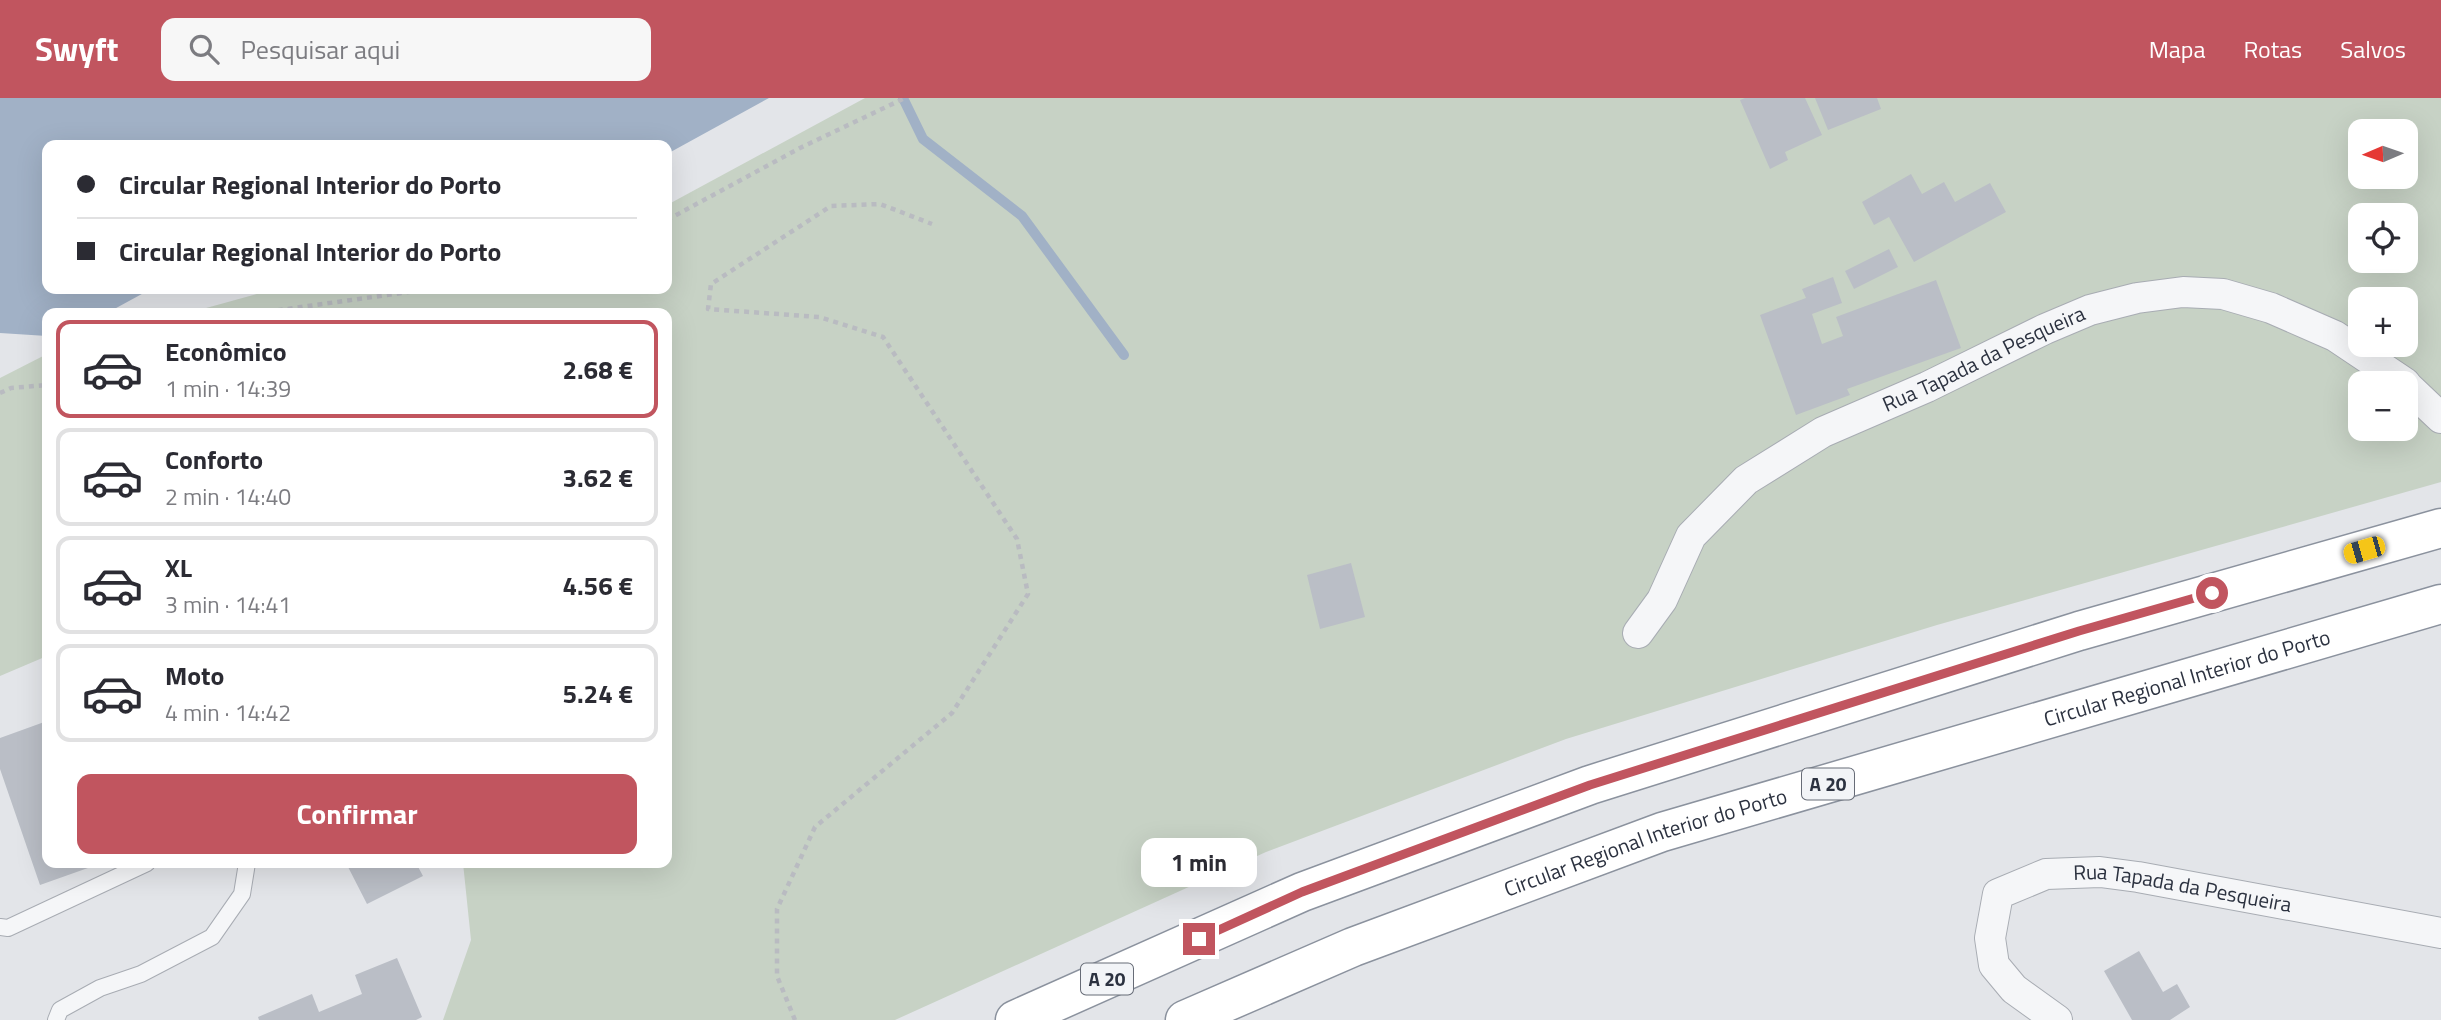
<!DOCTYPE html>
<html lang="pt">
<head>
<meta charset="utf-8">
<style>
	:root { --surface:#fff; --page:#f7f7f7; --text:#2b2b33; --muted:#7c7c81; --line:#e1e1e2; --accent:#c1555f }
	body { margin:0; font-family:"Titillium Web",sans-serif; background:var(--page); color:var(--text); height:100vh; display:flex; flex-direction:column; font-size:26px; white-space:nowrap }
	* { box-sizing:border-box; margin:0 }
	p { font-size:23px; color:var(--muted) }
	.icon { flex:none; width:38px; height:38px; fill:none; stroke:currentColor; stroke-width:2; stroke-linecap:round; stroke-linejoin:round }
	.map { position:relative; flex:1; overflow:hidden }
	.side { position:absolute; left:42px; top:210px; width:630px; height:560px; display:flex; flex-direction:column; background:var(--surface); border-radius:14px; box-shadow:0 7px 28px #0002 }
	.side>* { flex:none }
	.hud { position:absolute; left:42px; top:42px; width:630px; height:154px; border-radius:14px; box-shadow:0 7px 28px #0002; display:grid; align-content:center; height:154px; padding:0 35px; background:var(--surface) }
	.needle { width:46px; rotate:268deg }
	.tools { position:absolute; left:2348px; top:21px; display:grid; gap:14px }
	.tools a { display:grid; place-items:center; width:70px; height:70px; border-radius:14px; background:var(--surface); box-shadow:0 7px 28px #0002; font-size:35px }
	.end { position:absolute; width:32px; height:32px; margin:-16px; border:9px solid #c1555f; background:#fff; box-shadow:0 0 0 4px #fff }
	.from { border-radius:50% }
	.bubble { position:absolute; height:49px; border-radius:14px; background:var(--surface); box-shadow:0 7px 28px #0002; font-size:23px; font-weight:700; line-height:49px; text-align:center }
	.car { position:absolute; width:21px; height:42px; margin:-21px -10px; border-radius:9px; box-shadow:0 0 5px 2px #0007; background:linear-gradient(#f5c518 24%,#345 0 40%,#f5c518 0 76%,#345 0 86%,#f5c518 0) }
	.hud b { display:flex; align-items:center; gap:24px; height:66px; font-size:26px }
	.hud b+b { border-top:2px solid var(--line) }
	.hud i { width:18px; height:18px; background:var(--text) }
	ul { padding:12px 0 0; list-style:none }
	li { display:flex; align-items:center; gap:21px; height:98px; margin:0 14px 10px; padding:0 21px; border:4px solid var(--line); border-radius:14px }
	li div { flex:1 }
	li b { display:block; font-size:26px }
	li em { font-style:normal; font-weight:700 }
	li.selected { border-color:var(--accent) }
	li>.icon { width:63px; height:63px; stroke-width:1.5 }
	.cta { display:flex; gap:14px; margin-top:auto; padding:14px 35px }
	.cta a { flex:1; height:80px; border-radius:14px; background:var(--accent); color:#fff; font-size:28px; font-weight:700; line-height:80px; text-align:center }
	header { display:flex; align-items:center; gap:42px; box-sizing:border-box; height:98px; padding:0 35px; background:var(--accent); color:#fff }
	header strong { font-size:33px }
	nav { display:flex; gap:38px; margin-inline-start:auto; font-size:24px }
	.search { width:490px; height:63px; background:var(--page); display:flex; align-items:center; gap:18px; box-sizing:border-box; padding:0 24px; border-radius:14px; color:var(--muted); font-size:26px }
	.map>svg:first-child { display:block }
	.green { fill:#c7d2c5; fill-rule:evenodd }
	.water { fill:#a1b1c6 }
	.lines { fill:none; stroke-linecap:round; stroke-linejoin:round }
	.stream { stroke:#a1b1c6; stroke-width:10 }
	.building { fill:#babec6 }
	.lane-casing { stroke:#a8acb3; stroke-width:18 }
	.street-casing { stroke:#a8acb3; stroke-width:32 }
	.highway-casing { stroke:#8b929e; stroke-width:41 }
	.path { stroke:#b9bbc1; stroke-width:4.5; stroke-dasharray:5 5; stroke-linecap:butt }
	.lane { stroke:#f5f6f8; stroke-width:16 }
	.street { stroke:#f5f6f8; stroke-width:30 }
	.highway { stroke:#fff; stroke-width:38 }
	.route { stroke:#c1555f; stroke-width:9 }
	.labels { text-anchor:middle; stroke-width:7; stroke-linejoin:round; paint-order:stroke }
	.shield { fill:#f2f4f7; stroke:#676c77; stroke-width:2 }
	.shield-label { font-size:19px; font-weight:bold; fill:#2c3240 }
	.street-label { font-size:21px; fill:#2c3240; stroke:#f2f4f7 }
</style>
</head>
<body>
<header>
<strong>Swyft</strong>
<div class="search"><svg class="icon" aria-label="search" viewBox="0 0 24 24"><circle cx="10" cy="10" r="6"/><path d="M15 15l6 6"/></svg>Pesquisar aqui</div>
<nav><a>Mapa</a><a>Rotas</a><a>Salvos</a></nav>
</header>
<div class="map">
<svg width="2441" height="922" viewBox="0 0 2441 922">
	<rect width="100%" height="100%" fill="#e3e5e9"/>
	<!-- green -->
	<path class="green" d="M865,0h1576v384l-504,143 -371,114 -300,113 -371,168h-452l28,-80 -8,-77h204v-550h-479l87,-24h392v-84zM2361,33h45v46h-45zM2361,117h45v46h-45zM2361,201h45v46h-45zM2361,285h45v46h-45z
		M47,256v302l-47,20v-298z"/>
	<!-- water -->
	<path class="water" d="M0,0h769l-102,56v-9h-620v144h104l-44,24h-60v23l-47,-3z"/>
	<g class="lines">
		<!-- stream -->
		<path class="stream" d="M903,0l20,41 99,77 102,139"/>
	</g>
	<!-- building -->
	<path class="building" d="M1745,0h60l17,37 -37,17 3,8 -18,9 -30,-69z
		M1815,0h62l4,11 -53,21z
		M1911,76l11,20 22,-12 11,20 35,-19 16,29 -92,50 -25,-45 -15,8 -12,-23z
		M1889,151l9,18 -44,22 -9,-18z
		M1833,179l9,26 -30,11 10,30 21,-8 -7,-19 100,-37 25,68 -114,41 3,6 -54,20 -36,-100 46,-17 -4,-9z
		M1351,465l14,54 -45,12 -13,-54z
		M47,623v142h55l-62,22 -40,-116v-31z
		M346,765h70l7,13 -56,28z
		M2139,853l24,41 14,-8 13,23 -20,13h-38l-28,-49z
		M397,860l25,59 -6,3h-157l-1,-3 54,-23 7,18 43,-18 -7,-19z"/>
	<g class="lines">
		<!-- lane casing -->
		<g class="lane-casing">
			<path id="lane" d="M0,829l8,1 139,-65
				M56,922l4,-10 40,-22 41,-14 71,-37 30,-43 5,-31"/>
		</g>
		<!-- street casing -->
		<g class="street-casing">
			<g id="street">
				<path d="M2406,287l35,33"/>
				<path id="s1" d="M1638,535l24,-33 29,-64 55,-56 77,-48 104,-45 118,-58 45,-19 47,-12 46,-6 40,2 48,14 64,28 70,47"/>
				<path id="s2" d="M2057,922l-43,-31 -20,-24 -4,-27 8,-44 48,-20 54,-2 38,5 303,56"/>
			</g>
		</g>
		<!-- highway casing -->
		<g class="highway-casing">
			<g id="highway">
				<path d="M1015,922l287,-128 288,-107 489,-154 362,-103"/>
				<path id="s3" d="M1185,922l168,-73 309,-115 779,-228"/>
			</g>
		</g>
		<!-- path -->
		<path class="path" d="M667,122l133,-72 105,-50
			M258,215l172,-24
			M0,295l11,-5 36,-3
			M795,922l-18,-44v-67l38,-82 137,-114 76,-119 -11,-55 -134,-202 -64,-20 -111,-8 3,-25 120,-78 49,-2 52,20"/>
		<!-- lane -->
		<use href="#lane" class="lane"/>
		<!-- street -->
		<use href="#street" class="street"/>
		<!-- highway -->
		<use href="#highway" class="highway"/>
	</g>
	<g class="lines">
		<!-- route -->
		<path class="route" d="M1199,841l103,-47 288,-107 489,-154 133,-38"/>
	</g>
	<g class="labels">
		<!-- shield labels -->
		<g class="shield">
			<rect x="1802" y="670.5" width="52" height="31" rx="5"/>
			<rect x="1081" y="865.5" width="52" height="31" rx="5"/>
		</g>
		<g class="shield-label">
			<text x="1828" y="693">A 20</text>
			<text x="1107" y="888">A 20</text>
		</g>
		<!-- street labels -->
		<g class="street-label">
			<text dy="7" stroke="none"><textPath href="#s1" startOffset="457">Rua Tapada da Pesqueira</textPath></text>
			<text dy="7" stroke="none"><textPath href="#s3" startOffset="1060">Circular Regional Interior do Porto</textPath></text>
			<text dy="7" stroke="none"><textPath href="#s3" startOffset="494">Circular Regional Interior do Porto</textPath></text>
			<text dy="7" stroke="none"><textPath href="#s2" startOffset="346">Rua Tapada da Pesqueira</textPath></text>
		</g>
	</g>
</svg>
<div class="tools">
<a><svg class="needle" viewBox="-14 -14 28 28"><path d="M0-13l5 13h-10z" fill="#e53935"/><path d="M0 13l5-13h-10z" fill="#7c7c81"/></svg></a>
<a><svg class="icon" aria-label="locate" viewBox="0 0 24 24"><circle cx="12" cy="12" r="6"/><path d="M12 2v4M12 18v4M2 12h4M18 12h4"/></svg></a>
<a>+</a>
<a>−</a>
</div>
<i class="end from" style="left:2212px;top:495px"></i>
<i class="end" style="left:1199px;top:841px"></i>
<div class="bubble" style="left:1141px;top:740px;width:116px">1 min</div>
<i class="car" style="left:2364px;top:452px;rotate:254deg"></i>
<div class="hud">
<b><i class="from"></i>Circular Regional Interior do Porto</b>
<b><i></i>Circular Regional Interior do Porto</b>
</div>
<section class="side">
<ul>
<li class="selected"><svg class="icon" aria-label="car" viewBox="0 0 24 24"><path d="M5 17H2v-5l4-1 3-4h7l3 4 3 1v5h-3M9 17h6M6 11h13"/><circle cx="7" cy="17" r="2"/><circle cx="17" cy="17" r="2"/></svg><div><b>Econômico</b><p>1 min · 14:39</p></div><em>2.68 €</em></li>
<li><svg class="icon" aria-label="car" viewBox="0 0 24 24"><path d="M5 17H2v-5l4-1 3-4h7l3 4 3 1v5h-3M9 17h6M6 11h13"/><circle cx="7" cy="17" r="2"/><circle cx="17" cy="17" r="2"/></svg><div><b>Conforto</b><p>2 min · 14:40</p></div><em>3.62 €</em></li>
<li><svg class="icon" aria-label="car" viewBox="0 0 24 24"><path d="M5 17H2v-5l4-1 3-4h7l3 4 3 1v5h-3M9 17h6M6 11h13"/><circle cx="7" cy="17" r="2"/><circle cx="17" cy="17" r="2"/></svg><div><b>XL</b><p>3 min · 14:41</p></div><em>4.56 €</em></li>
<li><svg class="icon" aria-label="car" viewBox="0 0 24 24"><path d="M5 17H2v-5l4-1 3-4h7l3 4 3 1v5h-3M9 17h6M6 11h13"/><circle cx="7" cy="17" r="2"/><circle cx="17" cy="17" r="2"/></svg><div><b>Moto</b><p>4 min · 14:42</p></div><em>5.24 €</em></li>
</ul>
<div class="cta"><a>Confirmar</a></div>
</section>
</div>
</body>
</html>
